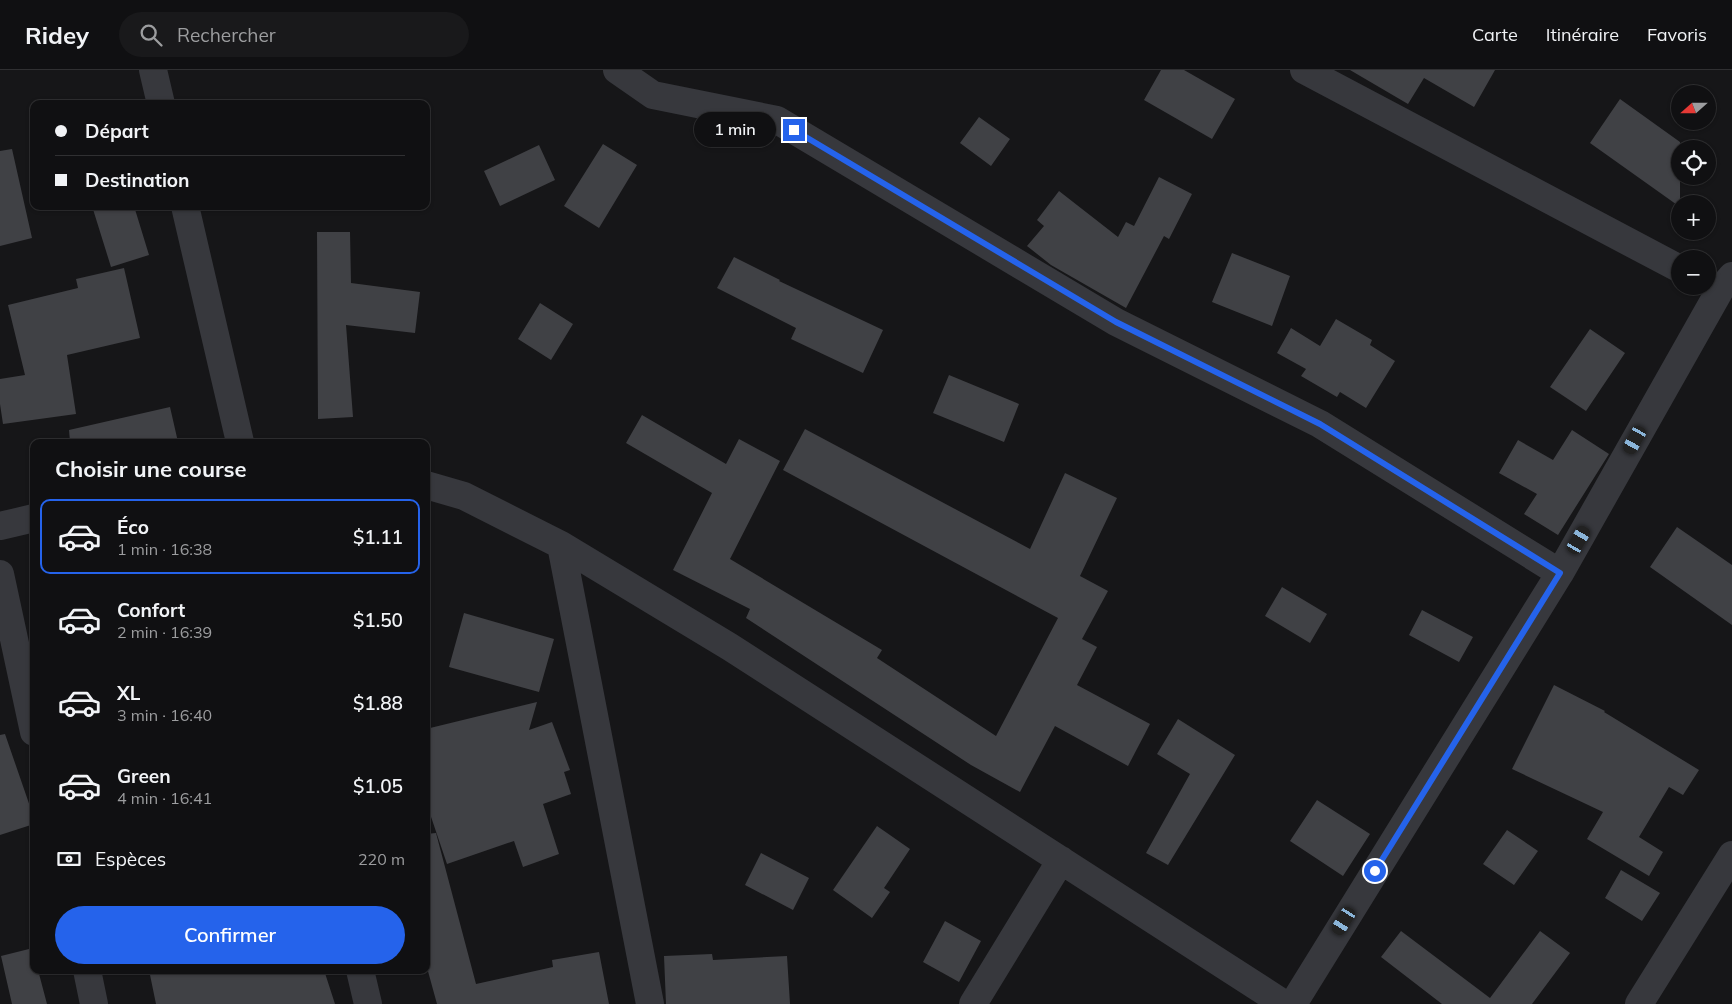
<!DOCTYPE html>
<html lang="fr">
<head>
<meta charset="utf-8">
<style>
	:root { --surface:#101012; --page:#19191b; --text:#f1f3f6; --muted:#9c9d9f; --line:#303032; --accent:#2563eb }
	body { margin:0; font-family:Mulish,sans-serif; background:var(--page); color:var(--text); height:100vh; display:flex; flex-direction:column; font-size:19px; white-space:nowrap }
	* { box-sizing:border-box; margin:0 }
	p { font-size:16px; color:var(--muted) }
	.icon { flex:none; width:28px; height:28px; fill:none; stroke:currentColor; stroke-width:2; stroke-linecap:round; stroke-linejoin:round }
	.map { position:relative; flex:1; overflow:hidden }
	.drawer { position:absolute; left:30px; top:369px; width:400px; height:535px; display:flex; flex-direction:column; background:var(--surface); border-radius:10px; box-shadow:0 1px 4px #0004,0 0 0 1px var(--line) }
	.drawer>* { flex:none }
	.guide { position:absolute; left:30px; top:30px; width:400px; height:110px; border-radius:10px; box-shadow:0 1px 4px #0004,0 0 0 1px var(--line); display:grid; align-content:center; height:110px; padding:0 25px; background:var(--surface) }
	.needle { width:32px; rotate:249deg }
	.fabs { position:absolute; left:1671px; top:15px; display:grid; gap:10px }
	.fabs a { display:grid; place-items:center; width:45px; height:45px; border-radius:50%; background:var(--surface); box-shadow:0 1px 4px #0004,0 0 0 1px var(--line); font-size:25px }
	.end { position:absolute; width:22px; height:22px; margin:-11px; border:6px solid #2563eb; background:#fff; box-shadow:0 0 0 2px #fff }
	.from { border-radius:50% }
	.bubble { position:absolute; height:35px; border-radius:18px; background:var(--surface); box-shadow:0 1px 4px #0004,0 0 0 1px var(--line); font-size:16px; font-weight:600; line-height:35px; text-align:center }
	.car { position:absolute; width:15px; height:30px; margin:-15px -8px; border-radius:6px; box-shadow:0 0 4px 1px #0007; background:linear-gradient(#222 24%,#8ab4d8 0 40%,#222 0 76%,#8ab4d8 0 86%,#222 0) }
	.guide b { display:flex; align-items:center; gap:18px; height:48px; font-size:19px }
	.guide b+b { border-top:1px solid var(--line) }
	.guide i { width:12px; height:12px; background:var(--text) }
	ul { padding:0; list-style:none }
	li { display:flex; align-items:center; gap:15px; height:75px; margin:0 10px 8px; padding:0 15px; border:2px solid transparent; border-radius:10px }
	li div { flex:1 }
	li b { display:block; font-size:19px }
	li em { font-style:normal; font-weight:600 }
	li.current { border-color:var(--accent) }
	li>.icon { width:45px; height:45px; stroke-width:1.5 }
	h2 { padding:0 25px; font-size:22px; line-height:60px }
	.pay { display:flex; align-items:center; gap:12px; height:55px; padding:0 25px; font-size:19px }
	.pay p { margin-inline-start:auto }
	.action { display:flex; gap:10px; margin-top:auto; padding:10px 25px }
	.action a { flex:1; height:58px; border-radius:30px; background:var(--accent); color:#fff; font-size:20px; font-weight:600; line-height:58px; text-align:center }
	header { display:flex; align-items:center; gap:30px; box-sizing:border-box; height:70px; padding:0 25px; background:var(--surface); border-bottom:1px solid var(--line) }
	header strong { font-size:24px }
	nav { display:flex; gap:28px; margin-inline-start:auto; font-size:18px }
	.search { width:350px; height:45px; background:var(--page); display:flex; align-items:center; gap:12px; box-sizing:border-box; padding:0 18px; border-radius:28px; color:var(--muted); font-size:19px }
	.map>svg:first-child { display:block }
	.building { fill:#404145 }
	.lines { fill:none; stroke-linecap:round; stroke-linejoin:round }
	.minor { stroke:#37383d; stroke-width:28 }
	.tertiary { stroke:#37383d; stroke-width:28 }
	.route { stroke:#2563eb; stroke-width:6 }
</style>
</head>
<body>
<header>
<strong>Ridey</strong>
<div class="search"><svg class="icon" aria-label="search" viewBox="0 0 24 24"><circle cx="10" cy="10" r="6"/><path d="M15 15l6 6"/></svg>Rechercher</div>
<nav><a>Carte</a><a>Itinéraire</a><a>Favoris</a></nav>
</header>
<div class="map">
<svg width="1732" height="934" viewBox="0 0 1732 934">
	<rect width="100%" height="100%" fill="#161618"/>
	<!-- building -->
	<path class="building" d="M1161,0h23l51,29 -23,40 -68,-39z
		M1350,0h145l-21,37 -50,-29 -16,26z
		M1620,29l60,43v65l-90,-64z
		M979,47l31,22 -19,27 -31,-23z
		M603,74l34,21 -38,63 -35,-22z
		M539,75l16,35 -55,26 -16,-35z
		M12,79l20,89 -32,8v-95z
		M1159,107l33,17 -23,45 -5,-3 -38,72 -75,-43 -24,-19 17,-20 -7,-6 22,-29 59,46 8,-15 8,4z
		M92,136h42l15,49 -38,12z
		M317,162h33l1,51 69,9 -5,41 -69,-8 7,92 -35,2z
		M1232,183l58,23 -18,50 -60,-24z
		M734,187l46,23 -1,1 104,49 -20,43 -72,-34 5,-11 -79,-40z
		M124,198l16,70 -73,17 9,59 -73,10 -3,-20v-25l25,-4 -17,-70 70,-17 -2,-9z
		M540,233l33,21 -22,36 -33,-21z
		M1336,249l36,21 -2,5 25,16 -29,47 -26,-16 -3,5 -36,-21 5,-7 -29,-16 14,-25 29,18z
		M1590,259l35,24 -39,58 -36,-24z
		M949,305l70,29 -15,38 -71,-29z
		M170,337l8,35h-108l-1,-12z
		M642,345l84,49 13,-25 41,22 -50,98 152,91 -5,8 119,78 62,-118 -275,-148 22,-41 225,120 35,-76 52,25 -37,78 28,15 -26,48 15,8 -20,38 73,39 -22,42 -73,-40 -35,66 -49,-27 -225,-147 4,-9 -77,-39 39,-77 -86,-50z
		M1572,360l37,24 -51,81 -34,-21 13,-20 -38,-21 19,-33 35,20z
		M1677,457l55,38v60l-82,-58z
		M1282,517l45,27 -17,29 -45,-27z
		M1422,540l51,27 -14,25 -50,-27z
		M464,543l90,26 -15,53 -90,-25z
		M1554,615l51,26 -1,1 95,58 -16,25 -14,-8 -30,50 24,15 -14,24 -62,-37 16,-27 -91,-43z
		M537,632l-8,28 23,-8 18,48 -6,2 7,22 -28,10 16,50 -36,13 -9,-26 -67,23 -21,-62v-73z
		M1178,649l57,36 -67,110 -22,-12 44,-79 -33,-20z
		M5,664l29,84v6l-34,11v-100z
		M1317,730l53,34 -27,42 -53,-35z
		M877,756l33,23 -26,39 6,4 -18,26 -39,-28z
		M1507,760l31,21 -24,34 -31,-21z
		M436,763l40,151 77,-17 -1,-7 47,-8 10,52h-172l-11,-40v-130z
		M761,783l48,25 -16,32 -48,-25z
		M1621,800l39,23 -18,28 -37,-23z
		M945,851l36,20 -22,41 -36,-20z
		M1401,861l89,67 50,-67 30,22 -38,51h-90l-61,-47z
		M33,878l1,22h4l9,34h-35l-11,-48z
		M712,884l1,6 74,-4 3,48h-124l-2,-48z
		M149,900h175l11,34h-179z"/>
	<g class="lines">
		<!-- minor -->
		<path class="minor" d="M617,0l36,25 124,25 339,202 204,102 240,149
			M1304,0l376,199
			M426,415l38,11 97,49 169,102 554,357
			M0,456l34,-8
			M561,475l89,459
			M0,504l34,158
			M87,900l7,34
			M973,934l88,-144
			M1293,934l267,-431 160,-283 12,-14
			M1639,934l93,-149"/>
		<!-- tertiary -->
		<path class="tertiary" d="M153,0l8,34
			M185,136l55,236
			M360,900l8,34"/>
	</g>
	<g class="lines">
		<!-- route -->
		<path class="route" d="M794,60l322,192 204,102 240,149 -185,298"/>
	</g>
</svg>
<div class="fabs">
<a><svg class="needle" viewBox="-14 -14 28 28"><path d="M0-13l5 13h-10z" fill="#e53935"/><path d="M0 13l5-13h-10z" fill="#9c9d9f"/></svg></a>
<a><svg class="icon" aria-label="locate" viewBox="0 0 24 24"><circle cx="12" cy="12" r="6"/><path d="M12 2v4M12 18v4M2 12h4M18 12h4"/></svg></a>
<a>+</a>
<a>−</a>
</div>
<i class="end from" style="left:1375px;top:801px"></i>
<i class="end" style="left:794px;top:60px"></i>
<div class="bubble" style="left:694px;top:42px;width:82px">1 min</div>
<i class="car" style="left:1635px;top:370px;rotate:209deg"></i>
<i class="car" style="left:1579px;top:470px;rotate:30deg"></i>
<i class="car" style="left:1344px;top:851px;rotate:212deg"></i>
<div class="guide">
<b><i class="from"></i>Départ</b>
<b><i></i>Destination</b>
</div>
<section class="drawer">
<h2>Choisir une course</h2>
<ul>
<li class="current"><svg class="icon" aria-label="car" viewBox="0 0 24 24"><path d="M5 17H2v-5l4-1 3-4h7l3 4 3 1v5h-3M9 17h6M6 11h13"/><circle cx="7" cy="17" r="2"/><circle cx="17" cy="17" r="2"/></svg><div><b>Éco</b><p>1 min · 16:38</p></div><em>$1.11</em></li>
<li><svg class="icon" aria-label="car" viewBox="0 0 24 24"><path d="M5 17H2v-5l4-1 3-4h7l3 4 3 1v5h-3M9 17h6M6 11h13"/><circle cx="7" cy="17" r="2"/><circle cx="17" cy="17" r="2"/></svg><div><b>Confort</b><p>2 min · 16:39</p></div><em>$1.50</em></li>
<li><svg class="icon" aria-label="car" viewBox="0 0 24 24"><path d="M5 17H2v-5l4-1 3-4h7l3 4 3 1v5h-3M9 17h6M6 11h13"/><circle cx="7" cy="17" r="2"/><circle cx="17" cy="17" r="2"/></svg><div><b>XL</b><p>3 min · 16:40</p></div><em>$1.88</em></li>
<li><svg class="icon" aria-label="car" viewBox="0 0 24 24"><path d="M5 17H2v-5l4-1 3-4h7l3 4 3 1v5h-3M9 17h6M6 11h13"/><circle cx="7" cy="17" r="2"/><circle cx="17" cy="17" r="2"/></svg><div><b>Green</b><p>4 min · 16:41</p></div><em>$1.05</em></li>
</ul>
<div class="pay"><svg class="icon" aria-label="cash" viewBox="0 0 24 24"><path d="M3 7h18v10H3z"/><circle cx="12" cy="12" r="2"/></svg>Espèces<p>220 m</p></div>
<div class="action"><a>Confirmer</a></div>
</section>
</div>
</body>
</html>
